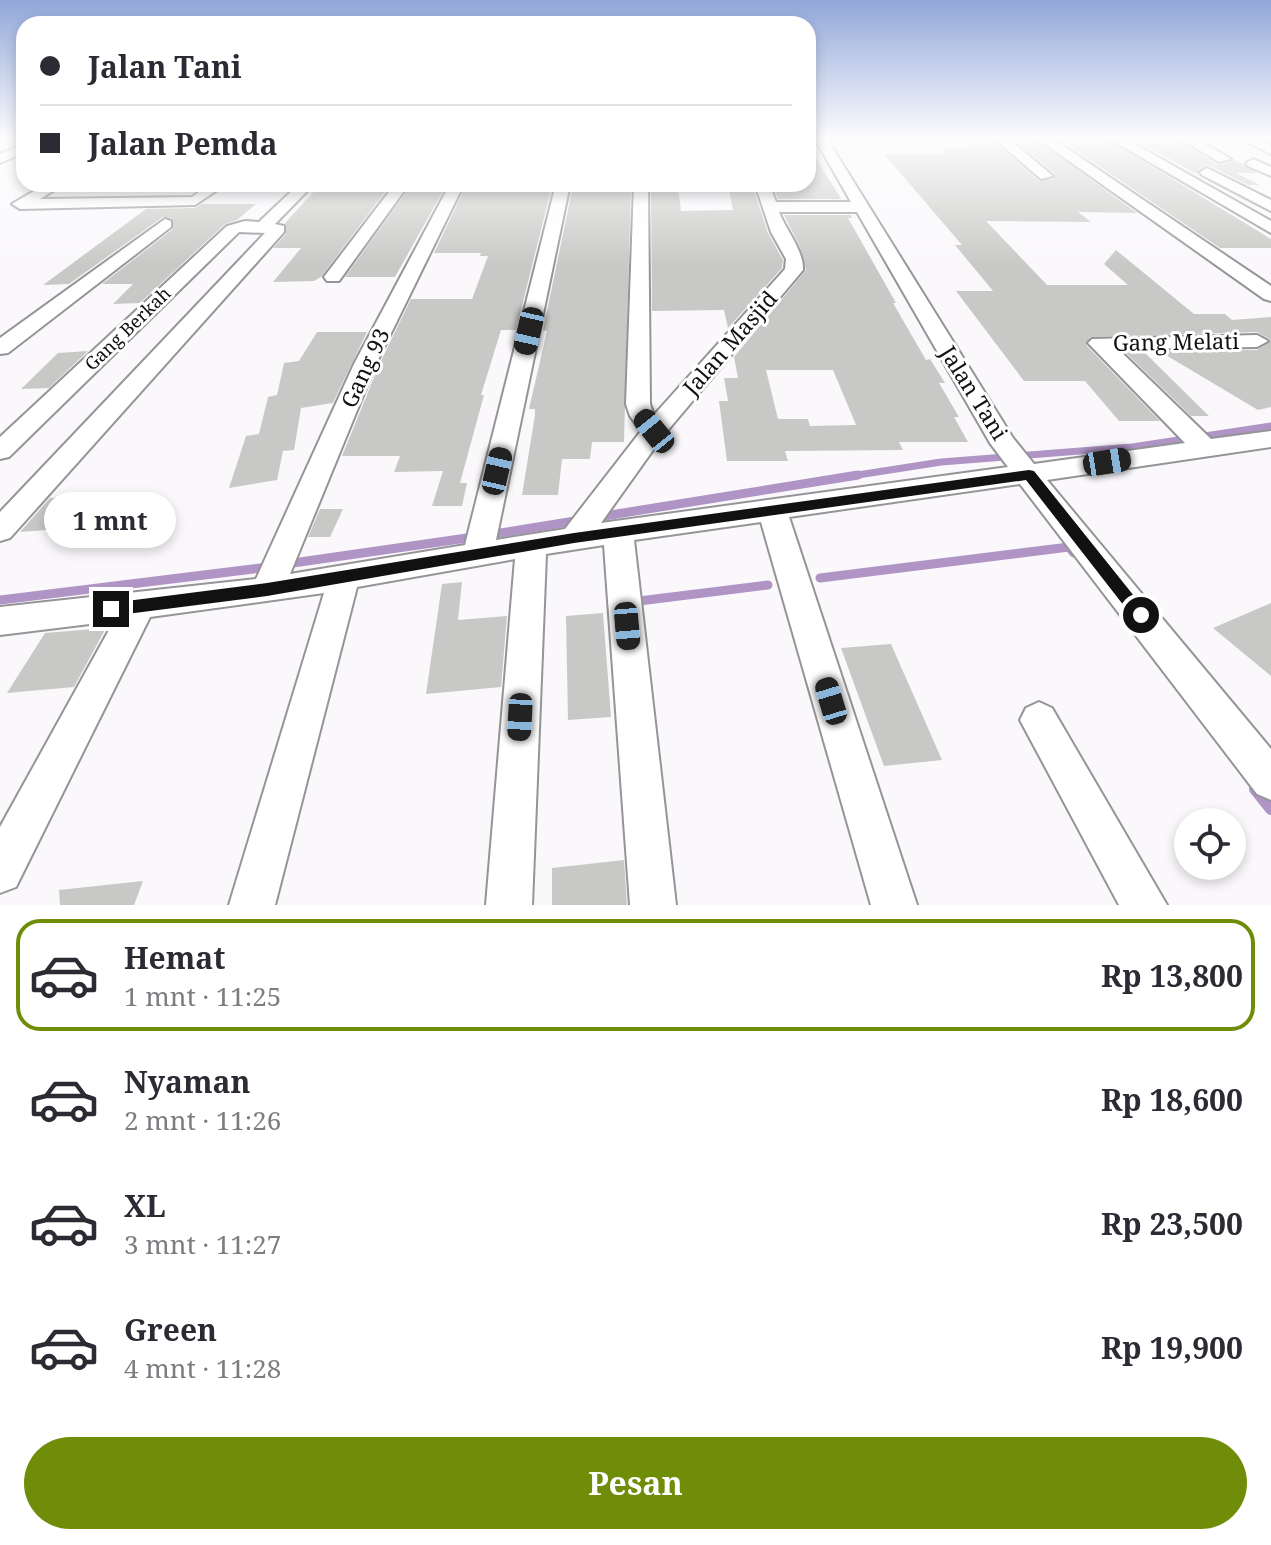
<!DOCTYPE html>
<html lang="id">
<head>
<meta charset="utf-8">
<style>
	:root { --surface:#fff; --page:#f2f2f3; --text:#2b2b33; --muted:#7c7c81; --line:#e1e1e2; --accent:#708d0a }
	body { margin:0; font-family:"Noto Serif",serif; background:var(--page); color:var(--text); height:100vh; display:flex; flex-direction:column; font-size:30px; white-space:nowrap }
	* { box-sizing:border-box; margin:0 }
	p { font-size:26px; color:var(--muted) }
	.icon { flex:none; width:44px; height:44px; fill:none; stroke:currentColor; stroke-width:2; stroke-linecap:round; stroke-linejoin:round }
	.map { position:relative; height:905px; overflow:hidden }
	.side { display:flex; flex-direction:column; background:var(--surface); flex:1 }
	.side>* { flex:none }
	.banner { position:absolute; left:16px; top:16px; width:800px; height:176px; border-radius:24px; box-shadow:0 4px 12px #0003; display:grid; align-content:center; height:176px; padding:0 24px; background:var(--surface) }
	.controls { position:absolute; left:1174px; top:808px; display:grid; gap:16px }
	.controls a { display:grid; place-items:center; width:72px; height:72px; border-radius:50%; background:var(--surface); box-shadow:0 4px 12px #0003; font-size:40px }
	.end { position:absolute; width:36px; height:36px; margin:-18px; border:10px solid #111112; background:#fff; box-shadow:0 0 0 4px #fff }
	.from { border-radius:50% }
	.bubble { position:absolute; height:56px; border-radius:28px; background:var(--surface); box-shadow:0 4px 12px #0003; font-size:26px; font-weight:700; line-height:56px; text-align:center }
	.car { position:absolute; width:24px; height:48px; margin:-24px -12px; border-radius:10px; box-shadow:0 0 6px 2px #0007; background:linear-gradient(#222 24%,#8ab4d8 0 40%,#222 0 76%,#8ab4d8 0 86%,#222 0) }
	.banner b { display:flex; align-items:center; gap:28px; height:76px; font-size:30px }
	.banner b+b { border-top:2px solid var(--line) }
	.banner i { width:20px; height:20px; background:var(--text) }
	ul { padding:14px 0 0; list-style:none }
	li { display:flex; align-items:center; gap:24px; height:112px; margin:0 16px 12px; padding:0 8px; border:4px solid transparent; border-radius:24px }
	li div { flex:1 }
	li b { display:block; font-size:30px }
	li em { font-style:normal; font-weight:700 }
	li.active { border-color:var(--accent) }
	li>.icon { width:72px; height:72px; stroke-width:1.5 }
	.button { display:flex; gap:16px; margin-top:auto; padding:16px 24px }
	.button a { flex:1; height:92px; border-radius:48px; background:var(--accent); color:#fff; font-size:32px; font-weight:700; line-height:92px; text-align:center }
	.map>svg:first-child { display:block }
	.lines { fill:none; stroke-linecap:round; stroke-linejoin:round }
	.stream-far2 { stroke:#af94c5; stroke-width:7 }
	.stream-far1 { stroke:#af94c5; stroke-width:9 }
	.stream { stroke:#af94c5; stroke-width:12 }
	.building { fill:#c8c9c6; fill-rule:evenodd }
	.minor-casing { stroke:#959497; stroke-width:4 }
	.minor { fill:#fff; fill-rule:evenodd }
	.route { fill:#111112 }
	.labels { text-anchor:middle; stroke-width:6; stroke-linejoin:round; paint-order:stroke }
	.far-street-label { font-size:18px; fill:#111112; stroke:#fff }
	.street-label { font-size:22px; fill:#111112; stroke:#fff }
</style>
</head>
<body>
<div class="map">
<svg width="1271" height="905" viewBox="0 0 1271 905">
	<rect width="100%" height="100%" fill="#faf8fb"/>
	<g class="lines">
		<!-- stream-far2 -->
		<path class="stream-far2" d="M845,477l96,-15 191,-15 139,-21"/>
		<!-- stream-far1 -->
		<path class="stream-far1" d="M598,517l260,-42
			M488,535l93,-15
			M286,564l188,-27
			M820,578l249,-31 5,6
			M0,600l269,-33
			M631,602l137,-17"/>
		<!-- stream -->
		<path class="stream" d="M1255,789l16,20"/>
	</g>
	<!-- building -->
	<path class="building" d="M960,139h32l47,42 15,-2 1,-5 -41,-35h21l102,74 -59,-1 13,10 -105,-1 61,64h81l-24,-21 12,-14 78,64h31l7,6 39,-3v90l-13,3 -99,-59 98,-1 14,-10 -14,-8 -167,5 -4,8 74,76h-41l-34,-40h-61l-68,-90h37l-38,-46h7l-78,-91h62l-5,-6h30z
		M1059,139h48l164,100v9h-51z
		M1133,139h45l39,26 15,-3 2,-3 9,5 14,9h-21l24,12h-12l-40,-20 -9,4 -1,5 68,38z
		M808,145l32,52 1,2h-63l-6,-15h36z
		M321,184h70l-70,93 -7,4 -41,1 28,-34h-28l13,-14 -1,-11z
		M412,184h35l-52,93h-50z
		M467,184l85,2 -36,144h-15l-20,65h3l-24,88h7l-5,23h-30l11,-35 -49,1 6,-16h-58l37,-91 32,-66h61l16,-43h-8l1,-3h-47z
		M631,184l-7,258h-32l-2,17h-28l-4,36h-36l13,-80v-6h-6l18,-78 -4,-1 30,-144z
		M728,184h24l16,49 15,27 -1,8 -54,60 -4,-18 -72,1 -1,-124h27l3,24 52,-1z
		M202,204h54l-19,16 -12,4 -85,79 -27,1 20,-20h-31l71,-55 -1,-11 -9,-1 -94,67 -26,1 103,-76 49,-1z
		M784,215h67l1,3h-4l48,85h-3l33,57 4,-1 15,24h-6l20,34h-5l14,25h-69l4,8 -118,1 3,10h-61l-8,-60h9l-4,-23h14l-4,-21 72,-87 -6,-23zM766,370h67l23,55 -46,1 -2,-7h-30z
		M317,332h50l-34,71 -32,5 -7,42 -11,1 -6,29 -48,8 17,-52 13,-2 9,-37 9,-2 7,-32 15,-2z
		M88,351l-39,37 -28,1 37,-36z
		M1125,352h19l65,64h-18z
		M96,495l-23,33 -53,4 30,-34z
		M320,509h23l-13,28h-22z
		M462,582l-4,38 49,-4 -6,71 -75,7 16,-110z
		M1271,603v73l-58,-48z
		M603,613l8,104 -43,3 -2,-104z
		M106,628l-32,59 -67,6 38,-60z
		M891,644l51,116 -58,6 -43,-118z
		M624,860l3,45h-75v-37z
		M143,881l-9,24h-74l-1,-15z"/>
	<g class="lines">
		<!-- minor casing -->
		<g class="minor-casing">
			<path id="minor" d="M815,139h12l186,299 21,26 151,-21 -93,-96 -4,-4 4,-4 165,-4 11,6 -11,6 -139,2 93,90 60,-8v16l-224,33 224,269v51l-14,-6 -237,-310 -231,33 128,388h-46l-110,-383 -127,18 42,365h-46l-26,-360 -58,9 -14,351h-46l29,-346 -158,28 -82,318h-46l95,-312 -174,24 -134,270 -16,6v-66l114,-206 -114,14v-28l256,-28 98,-215 96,-180h14l-88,180 -86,210 175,-29 91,-361h14l-74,356 69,-11 76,-98 -11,-15 -4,-12 8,-220h14l2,220 4,11 131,-146 1,-10 -15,-27 -16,-48h14l7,18h75zM779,212h78l133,231 18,24 -407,56 62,-87 140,-166c1,-19 -17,-40 -24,-58z
				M995,139h14l44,37 -12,3z
				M1038,139h15l218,147v15l-7,-2z
				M1110,139h16l145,82v12z
				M1181,139h16l34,20 -12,3z
				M1241,139h17l13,6v9z
				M24,144v9l-24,10v-9z
				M1253,159l18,8v9l-23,-10 -2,-3z
				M1207,168l64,32v11l-69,-36 -2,-3z
				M46,184h18l-24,15 152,-2 18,-13h16l-31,21 -175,4 -8,-5z
				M299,184h15l-39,40 9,2v6l-274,306 -10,3v-29l265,-279 -26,-1 -230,225 -9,2v-22l227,-211 18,-5 14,1z
				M395,184h14l-70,97h-12l-3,-4 3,-4z
				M165,219l6,2v6l-163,126 -8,1v-16z
				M1039,702l13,6 115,197h-48l-99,-185 6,-12z"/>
		</g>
		<!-- minor -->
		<use href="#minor" class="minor"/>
	</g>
	<!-- sky -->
	<linearGradient id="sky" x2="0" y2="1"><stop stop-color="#91a7da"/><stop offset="0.52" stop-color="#fdfcfd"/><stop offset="1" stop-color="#fdfcfd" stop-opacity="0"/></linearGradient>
	<rect width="1271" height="266" fill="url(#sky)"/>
	<!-- route -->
	<path class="route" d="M1029,470l5,1 112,140 3,4 -3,5h-11l-109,-140 -452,63 -307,53 -156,20 -8,-7 8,-6 156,-20 307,-50z"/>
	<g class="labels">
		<!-- far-street labels -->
		<g class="far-street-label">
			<text transform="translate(128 329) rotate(-44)" y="6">Gang Berkah</text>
		</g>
		<!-- street labels -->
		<g class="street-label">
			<text transform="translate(1176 342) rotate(-1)" y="8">Gang Melati</text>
			<text transform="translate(730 343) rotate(-49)" y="8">Jalan Masjid</text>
			<text transform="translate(365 368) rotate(-65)" y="8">Gang 93</text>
			<text transform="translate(974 393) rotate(58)" y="8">Jalan Tani</text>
		</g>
	</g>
</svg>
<div class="controls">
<a><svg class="icon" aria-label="locate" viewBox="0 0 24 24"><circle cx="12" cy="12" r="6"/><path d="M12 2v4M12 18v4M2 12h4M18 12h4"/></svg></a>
</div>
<i class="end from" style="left:1141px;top:615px"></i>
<i class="end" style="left:111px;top:609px"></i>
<div class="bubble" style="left:44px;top:492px;width:132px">1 mnt</div>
<i class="car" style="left:529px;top:331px;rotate:193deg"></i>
<i class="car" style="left:654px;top:431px;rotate:321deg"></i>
<i class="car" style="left:1107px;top:462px;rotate:81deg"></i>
<i class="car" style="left:497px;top:471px;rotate:13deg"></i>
<i class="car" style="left:627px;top:626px;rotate:175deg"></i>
<i class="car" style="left:831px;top:701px;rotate:343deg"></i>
<i class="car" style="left:520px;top:717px;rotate:183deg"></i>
<div class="banner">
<b><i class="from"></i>Jalan Tani</b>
<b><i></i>Jalan Pemda</b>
</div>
</div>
<section class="side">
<ul>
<li class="active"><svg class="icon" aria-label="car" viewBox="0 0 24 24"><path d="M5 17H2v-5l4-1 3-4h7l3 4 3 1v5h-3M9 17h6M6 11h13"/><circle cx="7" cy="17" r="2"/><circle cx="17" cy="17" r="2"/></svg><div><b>Hemat</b><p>1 mnt · 11:25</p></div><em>Rp 13,800</em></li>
<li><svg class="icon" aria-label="car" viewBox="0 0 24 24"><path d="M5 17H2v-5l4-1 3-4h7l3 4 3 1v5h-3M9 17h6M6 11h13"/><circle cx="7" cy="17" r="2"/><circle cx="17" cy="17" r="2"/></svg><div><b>Nyaman</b><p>2 mnt · 11:26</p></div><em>Rp 18,600</em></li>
<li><svg class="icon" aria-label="car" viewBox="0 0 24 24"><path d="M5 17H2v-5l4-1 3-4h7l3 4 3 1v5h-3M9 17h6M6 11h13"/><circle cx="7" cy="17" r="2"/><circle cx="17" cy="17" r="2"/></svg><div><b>XL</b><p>3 mnt · 11:27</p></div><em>Rp 23,500</em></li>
<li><svg class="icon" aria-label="car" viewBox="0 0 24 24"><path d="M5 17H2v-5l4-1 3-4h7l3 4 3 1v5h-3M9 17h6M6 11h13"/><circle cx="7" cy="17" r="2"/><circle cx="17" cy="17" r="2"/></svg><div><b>Green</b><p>4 mnt · 11:28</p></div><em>Rp 19,900</em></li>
</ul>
<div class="button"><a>Pesan</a></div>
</section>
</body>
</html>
